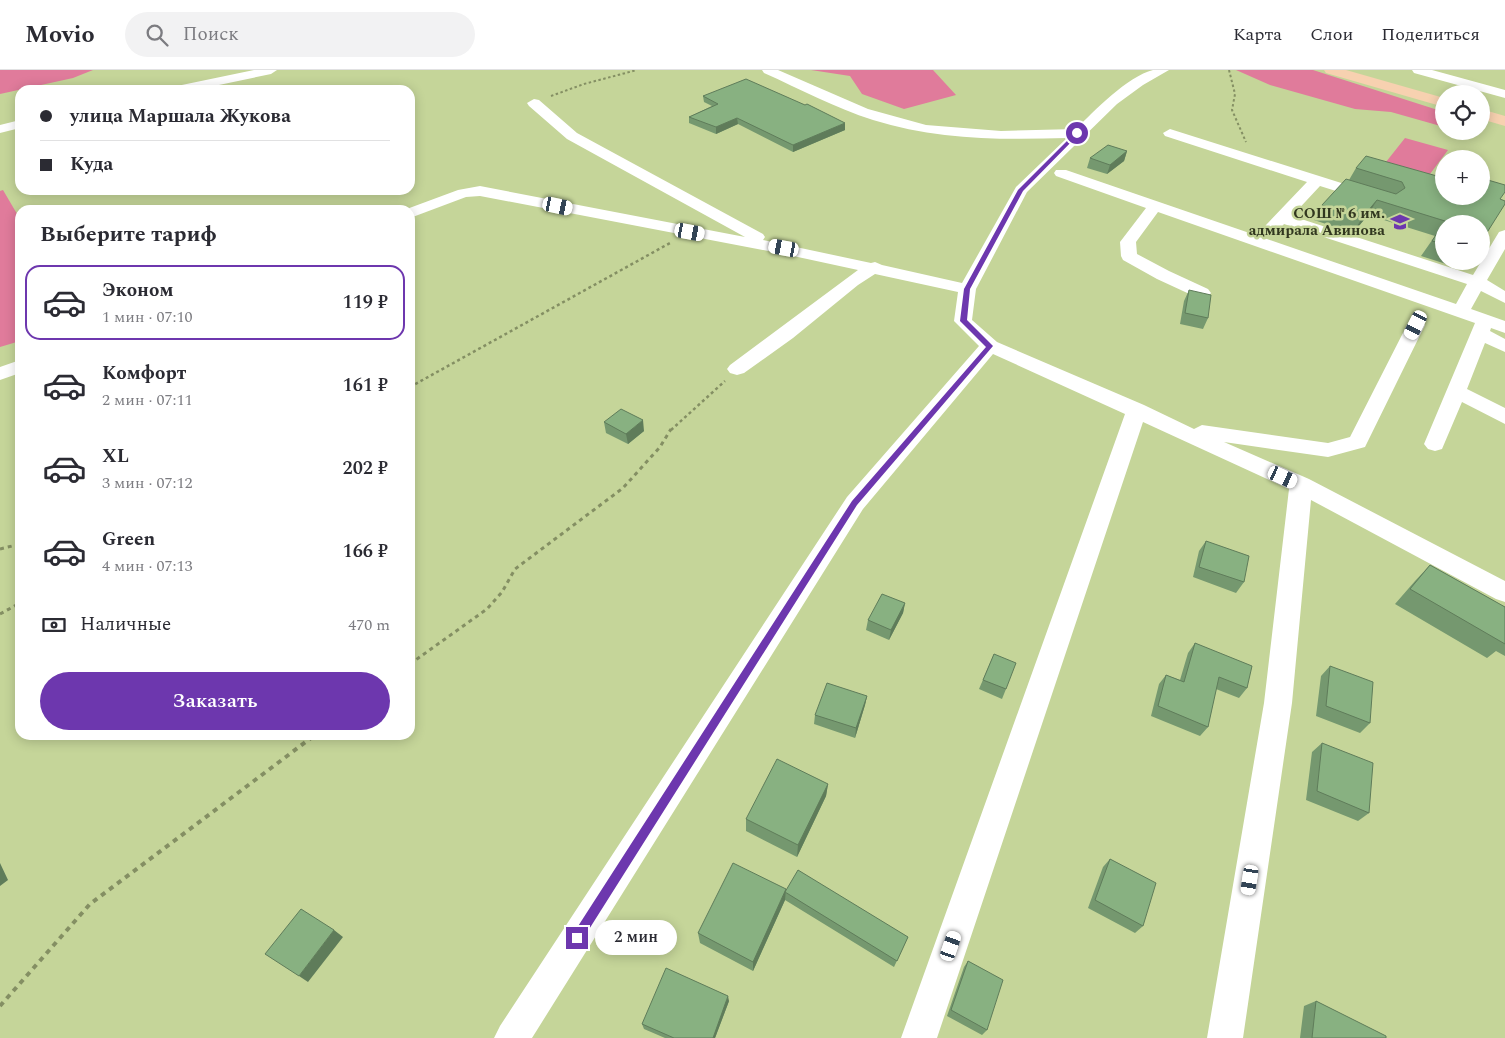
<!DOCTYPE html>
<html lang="ru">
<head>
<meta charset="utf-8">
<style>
	:root { --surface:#fff; --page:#f2f2f3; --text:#2b2b33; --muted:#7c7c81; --line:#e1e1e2; --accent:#6d37ae }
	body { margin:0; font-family:Spectral,serif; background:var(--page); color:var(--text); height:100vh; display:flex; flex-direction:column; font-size:19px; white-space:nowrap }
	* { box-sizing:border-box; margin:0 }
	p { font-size:16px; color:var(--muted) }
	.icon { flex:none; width:28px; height:28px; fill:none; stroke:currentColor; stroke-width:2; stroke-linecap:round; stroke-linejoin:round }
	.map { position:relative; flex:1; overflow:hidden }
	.sheet { position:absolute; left:15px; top:135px; width:400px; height:535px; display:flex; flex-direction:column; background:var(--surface); border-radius:15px; box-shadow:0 2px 12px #0003 }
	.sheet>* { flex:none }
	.banner { position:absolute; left:15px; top:15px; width:400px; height:110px; border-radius:15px; box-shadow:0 2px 12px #0003; display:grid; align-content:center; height:110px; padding:0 25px; background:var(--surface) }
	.buttons { position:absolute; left:1435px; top:15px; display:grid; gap:10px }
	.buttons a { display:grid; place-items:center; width:55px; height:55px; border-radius:50%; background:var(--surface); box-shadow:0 2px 12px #0003; font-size:25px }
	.end { position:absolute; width:22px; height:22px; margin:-11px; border:6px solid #6d37ae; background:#fff; box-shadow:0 0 0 2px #fff }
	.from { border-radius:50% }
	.bubble { position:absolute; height:35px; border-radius:18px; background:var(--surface); box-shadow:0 2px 12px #0003; font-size:16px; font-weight:600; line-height:35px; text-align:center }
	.car { position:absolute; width:15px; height:30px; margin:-15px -8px; border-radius:6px; box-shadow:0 0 4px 1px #0007; background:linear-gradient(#fff 24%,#345 0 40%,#fff 0 76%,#345 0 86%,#fff 0) }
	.banner b { display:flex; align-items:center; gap:18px; height:48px; font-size:19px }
	.banner b+b { border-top:1px solid var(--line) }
	.banner i { width:12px; height:12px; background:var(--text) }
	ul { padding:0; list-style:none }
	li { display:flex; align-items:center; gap:15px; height:75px; margin:0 10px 8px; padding:0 15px; border:2px solid transparent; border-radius:15px }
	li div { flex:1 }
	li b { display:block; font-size:19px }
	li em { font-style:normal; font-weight:600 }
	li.active { border-color:var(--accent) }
	li>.icon { width:45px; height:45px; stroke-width:1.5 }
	h2 { padding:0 25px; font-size:22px; line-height:60px }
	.pay { display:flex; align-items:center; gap:12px; height:55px; padding:0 25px; font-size:19px }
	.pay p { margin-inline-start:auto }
	.primary-button { display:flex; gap:10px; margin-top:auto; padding:10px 25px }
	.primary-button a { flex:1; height:58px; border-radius:30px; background:var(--accent); color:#fff; font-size:20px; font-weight:600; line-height:58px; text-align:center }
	header { display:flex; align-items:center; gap:30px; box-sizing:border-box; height:70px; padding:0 25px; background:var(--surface); border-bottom:1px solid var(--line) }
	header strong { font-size:24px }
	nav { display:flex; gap:28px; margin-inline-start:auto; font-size:18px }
	.search { width:350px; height:45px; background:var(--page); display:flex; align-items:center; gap:12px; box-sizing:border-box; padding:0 18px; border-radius:28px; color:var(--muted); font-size:19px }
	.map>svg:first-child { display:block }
	.green { fill:#e07b9b }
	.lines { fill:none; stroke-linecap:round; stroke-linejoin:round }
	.path-far3 { stroke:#848f63; stroke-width:2; stroke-dasharray:2.5 2.5; stroke-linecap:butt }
	.path-far2 { stroke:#848f63; stroke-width:2.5; stroke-dasharray:3 3; stroke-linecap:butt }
	.path-far1 { stroke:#848f63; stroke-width:3; stroke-dasharray:4 4; stroke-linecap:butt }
	.path { stroke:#848f63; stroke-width:4; stroke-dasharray:5 5; stroke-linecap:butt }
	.minor { fill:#fff; fill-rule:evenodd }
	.major { fill:#f7d1b0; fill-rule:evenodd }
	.wall { fill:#75986f }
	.shaded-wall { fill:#5f7c5a }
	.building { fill:#88b181; stroke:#5f7c5a }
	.route { fill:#6d37ae }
	.labels { text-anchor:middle; stroke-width:5; stroke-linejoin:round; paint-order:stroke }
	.far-poi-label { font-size:15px; font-weight:bold; fill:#31371f; stroke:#c5d599; text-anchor:end }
</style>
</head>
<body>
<header>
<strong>Movio</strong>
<div class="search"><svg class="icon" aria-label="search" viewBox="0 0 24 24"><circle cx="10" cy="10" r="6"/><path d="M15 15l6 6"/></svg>Поиск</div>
<nav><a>Карта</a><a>Слои</a><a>Поделиться</a></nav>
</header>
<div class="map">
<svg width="1505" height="968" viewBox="0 0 1505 968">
	<rect width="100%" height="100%" fill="#c5d599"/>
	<!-- green -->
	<path class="green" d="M0,0h93l-20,8 -73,16z
		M811,0h122l23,25 -52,14 -42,-15 -12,-18z
		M1236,0h77l131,42v15l-53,-15 -36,-3 -85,-24z
		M1405,68l43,12 -18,24 -44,-12z
		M3,120l17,29v122l-20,6v-156z"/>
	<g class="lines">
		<!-- path-far3 -->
		<path class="path-far3" d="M1229,0l6,24 -3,16 14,32
			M551,26l33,-12 53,-14"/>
		<!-- path-far2 -->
		<path class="path-far2" d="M410,317l260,-144
			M671,360l54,-49"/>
		<!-- path-far1 -->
		<path class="path-far1" d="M0,479l20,-5
			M0,544l20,-11
			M410,594l77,-55 15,-17 13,-23 108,-81 37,-41 11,-18"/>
		<!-- path -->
		<path class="path" d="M0,936l90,-102 225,-169"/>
		<!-- minor -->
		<path class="minor" d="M254,0h23l-6,4 -76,16h-24l6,-4z
			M762,0h16l90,39 58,16 75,6 75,-2c18,-18 52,-53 77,-59 5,0 11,0 16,0l-26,15 -26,19 -90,88 -51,97 -4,31 25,22 147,63 50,24 8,-4 126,18 22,-6 57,-112 3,-4 6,-1 6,1 3,4 -60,122 -37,10 -104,-15 85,37 196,102v21l-9,-3 -185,-99 -19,203 -49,335h-36l57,-335 25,-214 -146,-67 -206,616h-36l224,-624 -132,-60 -130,155 -331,529h-38l6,-12 347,-529 132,-151 -25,-25 4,-29 -83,-18 -17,11 -65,53 -49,35 -7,2 -7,-2 -3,-4 3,-4 128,-95 -74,-16 -304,-58 -14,1 -56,21v-8h-6l54,-20 22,-4 265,51 -178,-98 -38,-33 -2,-3 7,-4 5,1 38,33 186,101 2,3 -2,3 108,23 4,-1 7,3 80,18 54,-96 51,-49c-66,2 -131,2 -194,-18 -38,-12 -73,-31 -109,-47z
			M1412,0h20l73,20v8l-91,-25z
			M20,50v8l-20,5v-8z
			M1170,59l203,64 3,3 -3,3 -5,2 -48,-15 -28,30 181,59 26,-43 6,-2v19l-18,31 18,11v12l-24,-12 -10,18 34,12v12l-14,-5 -1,3 15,8v13l-20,-9 -18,46 38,19v16l-43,-22 -20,47 -7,2 -7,-2 -4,-5 51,-121 -317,-111 -22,30 1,12 32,17 39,18 3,4 -3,4 -6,1 -6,-1 -39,-18 -34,-19 -2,-4 -1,-14 26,-34 -90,-32 -2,-3 2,-3h10l390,134 11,-20 -183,-60 -6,7h-12l-2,-3 2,-3 41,-43 -142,-46 -2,-3z
			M20,290v13l-20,7v-13z"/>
		<!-- major -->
		<path class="major" d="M1324,0h22l98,28v9l-118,-34z
			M1481,39l24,7v10l-24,-7z"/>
	</g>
	<!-- wall -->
	<path class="wall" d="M703,26l142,34 -52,22 -55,-28 -22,10 -27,-11v-6l23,-11 -8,-4z
		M1127,81l-3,10 -17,13 -20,-6 3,-10z
		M1356,98l125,28 -37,28v37h24l-6,8 -41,-13 14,-20 -67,-21 -15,18 -39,-13 8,-15 27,-25z
		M1189,220l19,28 -5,11 -23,-5 4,-23z
		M604,352l40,9 -16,13 -22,-11z
		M1206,471l38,41 -8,11 -43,-16 6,-26z
		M1430,495l75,42v49l-9,-5 -9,7 -92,-54 20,-23z
		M905,533l-2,10 -14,27 -23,-10 2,-10z
		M1195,573l52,45 -8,10 -23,-9 -8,38 -8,9 -49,-20 8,-32 7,-9 14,5 8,-27z
		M994,584l12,35 -4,10 -23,-10z
		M1330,596l40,57 -10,10 -44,-17 5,-40z
		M867,626l-2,9 -10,33 -41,-14 1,-9z
		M1322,673l47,70 -11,8 -52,-21 6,-48z
		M828,714l-2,12 -29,61 -51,-26v-12z
		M1110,789l33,67 -8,7 -47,-25 15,-41z
		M786,819l-1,3 123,45 -14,30 -109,-67 -32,71 -53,-28 -2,-10z
		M968,891l19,69 -5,5 -35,-19 17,-49z
		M729,931l-14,37h-50l-21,-9 -2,-5z
		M1316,931l70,37h-86l4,-32z"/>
	<!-- shaded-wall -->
	<path class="shaded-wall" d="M737,48l1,6 -22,10v-7z
		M845,53v7l-52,22v-7z
		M1127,81l-3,10 -17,13 3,-9z
		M1377,130l-9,15 -15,18 9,-15z
		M643,350l1,11 -16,13 -2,-10z
		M905,533l-2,10 -14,27 2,-10z
		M867,626l-2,9 -10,33 1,-10z
		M828,714l-2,12 -29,61 1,-12z
		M0,793l8,17 -8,6z
		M786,819l-1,11 -32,71v-9z
		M334,860l9,7 -35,45 -9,-6z
		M728,926l1,5 -14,37h-2z"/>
	<!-- building -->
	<path class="building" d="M746,9l59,26 2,-1 38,19 -52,22 -56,-27 -21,9 -27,-10 29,-13 -15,-8z
		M1108,75l19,6 -17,14 -20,-7z
		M1366,86l78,22v18h37v-18l24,7v7l-5,7 5,2v3l-24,38v-18h-37v20l-12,-3 13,-20 -68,-21 -15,18 -40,-13 24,-26 50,15 9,-6 -3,-6 -46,-14z
		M1189,220l22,5 -3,23 -23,-5z
		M621,339l22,11 -17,14 -22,-12z
		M1206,471l43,15 -5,26 -45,-15z
		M1430,495l75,42v37l-95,-55z
		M882,524l23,9 -14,27 -23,-10z
		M1195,573l57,23 -5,22 -28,-11 -11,50 -50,-21 8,-31 18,7z
		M994,584l22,9 -10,26 -23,-9z
		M1330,596l43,16 -3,41 -44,-17z
		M827,613l40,13 -11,32 -41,-13z
		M1322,673l51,20 -4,50 -52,-22z
		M777,689l51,25 -30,61 -52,-26z
		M1110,789l46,24 -13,43 -48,-26z
		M733,793l53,26 -33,73 -55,-29z
		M798,800l110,67 -11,24 -112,-69z
		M301,839l33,21 -35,46 -34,-22z
		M968,891l35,19 -16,50 -36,-20z
		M666,898l62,28 -15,42h-39l-32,-14z
		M1316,931l70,35v2h-74z"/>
	<!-- route -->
	<path class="route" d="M1076,62l4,1 -57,58 -53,98 -3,31 26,26 -136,159 -276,437 -4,1 -4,-1 -2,-4 2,-4 279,-433 134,-154 -26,-26 4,-32 54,-99z"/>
	<!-- icons -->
	<defs>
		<g id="school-bare" transform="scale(1.5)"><path d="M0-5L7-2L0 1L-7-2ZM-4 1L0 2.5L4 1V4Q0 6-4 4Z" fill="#6d37ae" stroke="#c5d599" stroke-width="2.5" paint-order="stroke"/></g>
	</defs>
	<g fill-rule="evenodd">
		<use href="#school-bare" x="1400" y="152"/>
	</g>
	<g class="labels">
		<!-- far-poi labels -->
		<g class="far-poi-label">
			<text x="1385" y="148">СОШ № 6 им.<tspan x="1385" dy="17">адмирала Авинова</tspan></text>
		</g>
	</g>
</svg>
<div class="buttons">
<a><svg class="icon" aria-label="locate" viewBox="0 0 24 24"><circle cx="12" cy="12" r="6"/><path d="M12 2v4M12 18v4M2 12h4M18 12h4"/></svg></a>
<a>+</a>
<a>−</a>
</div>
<i class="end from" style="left:1077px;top:63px"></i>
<i class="end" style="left:577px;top:868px"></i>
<div class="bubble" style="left:595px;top:850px;width:82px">2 мин</div>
<i class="car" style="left:558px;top:136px;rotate:102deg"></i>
<i class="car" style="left:690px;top:162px;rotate:100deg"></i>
<i class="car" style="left:784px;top:178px;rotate:280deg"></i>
<i class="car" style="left:1416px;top:255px;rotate:207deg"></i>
<i class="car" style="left:1283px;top:407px;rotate:115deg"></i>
<i class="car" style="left:1250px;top:810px;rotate:189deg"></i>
<i class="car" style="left:951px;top:876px;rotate:19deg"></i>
<div class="banner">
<b><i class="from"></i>улица Маршала Жукова</b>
<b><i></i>Куда</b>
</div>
<section class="sheet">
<h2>Выберите тариф</h2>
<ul>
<li class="active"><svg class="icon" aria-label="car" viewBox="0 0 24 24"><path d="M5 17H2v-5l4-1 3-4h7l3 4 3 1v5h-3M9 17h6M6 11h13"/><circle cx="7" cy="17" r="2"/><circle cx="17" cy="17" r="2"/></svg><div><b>Эконом</b><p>1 мин · 07:10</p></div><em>119 ₽</em></li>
<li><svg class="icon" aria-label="car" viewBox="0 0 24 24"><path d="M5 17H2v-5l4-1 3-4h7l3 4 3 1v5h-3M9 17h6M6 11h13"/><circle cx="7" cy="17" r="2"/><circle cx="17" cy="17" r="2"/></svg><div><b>Комфорт</b><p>2 мин · 07:11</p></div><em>161 ₽</em></li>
<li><svg class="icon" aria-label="car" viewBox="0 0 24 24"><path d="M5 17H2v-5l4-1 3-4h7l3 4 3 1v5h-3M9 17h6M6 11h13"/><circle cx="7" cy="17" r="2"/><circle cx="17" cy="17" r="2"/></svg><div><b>XL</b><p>3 мин · 07:12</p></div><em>202 ₽</em></li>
<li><svg class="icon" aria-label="car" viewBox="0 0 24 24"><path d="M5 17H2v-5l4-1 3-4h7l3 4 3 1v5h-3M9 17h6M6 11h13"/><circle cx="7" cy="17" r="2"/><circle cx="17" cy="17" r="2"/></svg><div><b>Green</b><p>4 мин · 07:13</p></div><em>166 ₽</em></li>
</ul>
<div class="pay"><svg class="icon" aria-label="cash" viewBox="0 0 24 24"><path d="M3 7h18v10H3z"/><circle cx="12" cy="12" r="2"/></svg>Наличные<p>470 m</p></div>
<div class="primary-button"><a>Заказать</a></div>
</section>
</div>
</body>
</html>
